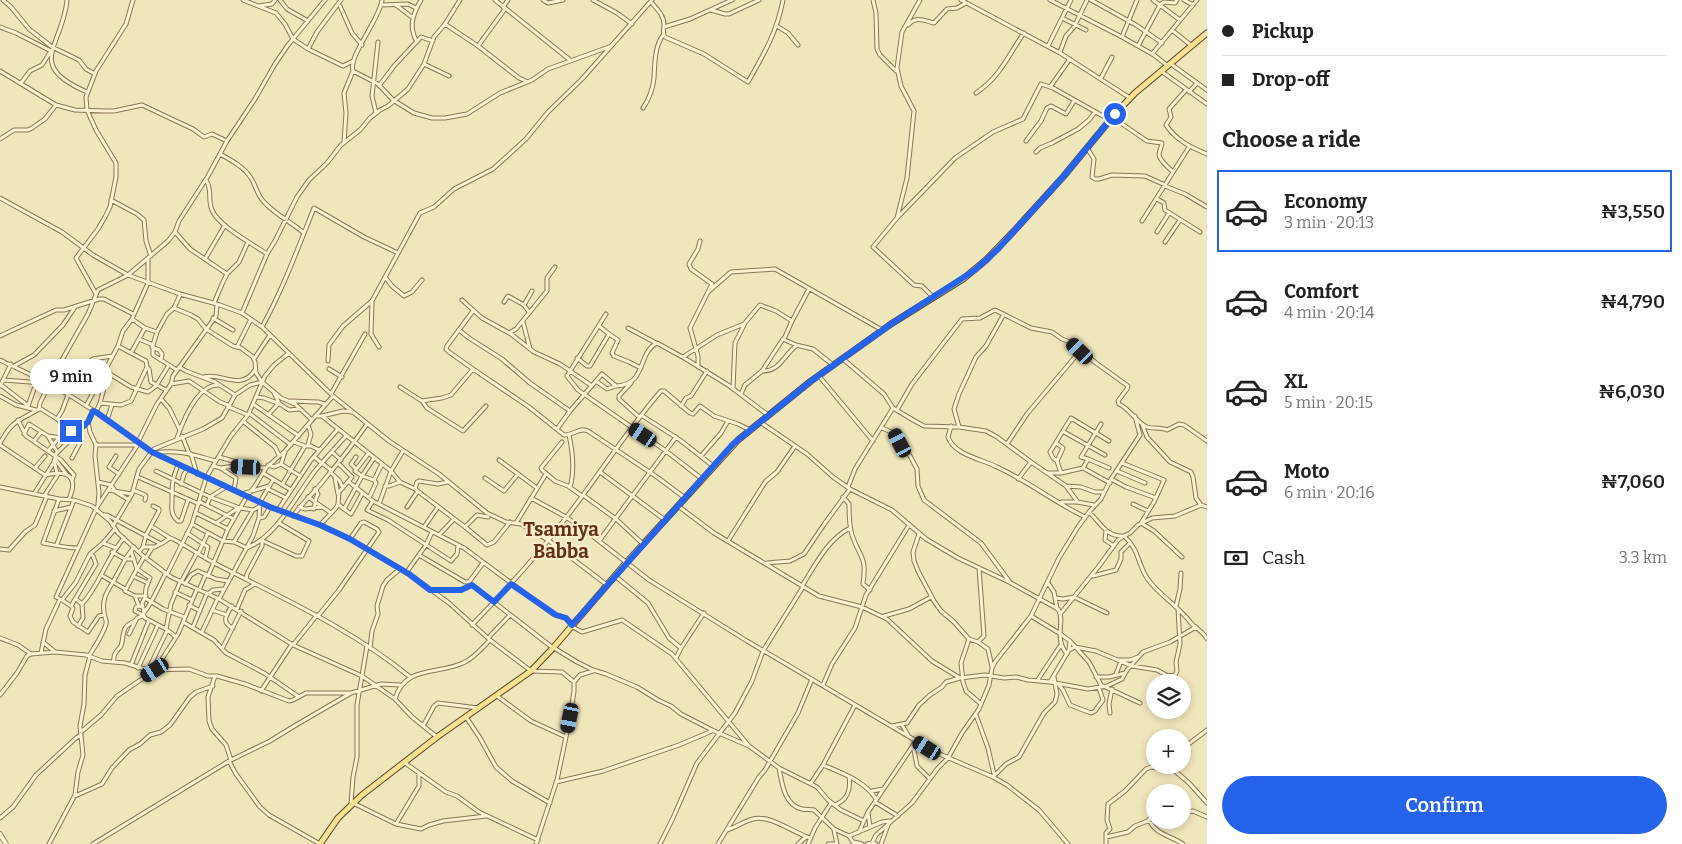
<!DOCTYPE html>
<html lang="en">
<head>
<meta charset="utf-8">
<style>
	:root { --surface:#fff; --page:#f6f6f6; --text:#222; --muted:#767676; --line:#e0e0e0; --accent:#2563eb }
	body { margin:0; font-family:Bitter,serif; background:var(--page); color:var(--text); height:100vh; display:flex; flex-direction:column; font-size:19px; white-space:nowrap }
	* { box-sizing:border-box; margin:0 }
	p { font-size:16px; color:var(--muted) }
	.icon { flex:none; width:28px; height:28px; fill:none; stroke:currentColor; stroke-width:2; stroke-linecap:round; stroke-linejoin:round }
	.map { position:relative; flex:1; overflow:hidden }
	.panel { display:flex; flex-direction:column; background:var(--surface); width:475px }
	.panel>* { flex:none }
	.banner { display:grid; align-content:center; height:110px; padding:0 15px; background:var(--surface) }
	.fabs { position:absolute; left:1146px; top:674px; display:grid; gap:10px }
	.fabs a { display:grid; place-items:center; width:45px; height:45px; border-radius:50%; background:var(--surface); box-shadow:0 2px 8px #0003; font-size:25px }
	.end { position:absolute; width:22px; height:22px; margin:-11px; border:6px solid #2563eb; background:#fff; box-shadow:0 0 0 2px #fff }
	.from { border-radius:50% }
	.bubble { position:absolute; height:35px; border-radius:18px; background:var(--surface); box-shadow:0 2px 8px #0003; font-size:16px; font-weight:600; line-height:35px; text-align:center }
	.car { position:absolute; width:15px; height:30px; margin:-15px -8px; border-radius:6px; box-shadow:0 0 4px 1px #0007; background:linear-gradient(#222 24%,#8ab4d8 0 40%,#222 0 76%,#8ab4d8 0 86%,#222 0) }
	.banner b { display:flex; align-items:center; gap:18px; height:48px; font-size:19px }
	.banner b+b { border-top:1px solid var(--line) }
	.banner i { width:12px; height:12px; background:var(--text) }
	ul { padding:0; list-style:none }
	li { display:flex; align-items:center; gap:15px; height:82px; margin:0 10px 8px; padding:0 5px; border:2px solid transparent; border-radius:0px }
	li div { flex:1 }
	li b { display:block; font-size:19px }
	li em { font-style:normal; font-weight:600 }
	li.selected { border-color:var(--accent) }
	li>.icon { width:45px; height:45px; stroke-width:1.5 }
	h2 { padding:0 15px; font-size:22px; line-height:60px }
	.pay { display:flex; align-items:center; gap:12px; height:55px; padding:0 15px; font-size:19px }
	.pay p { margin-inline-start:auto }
	.cta { display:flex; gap:10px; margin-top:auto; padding:10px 15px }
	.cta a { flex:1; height:58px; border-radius:30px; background:var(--accent); color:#fff; font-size:20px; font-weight:600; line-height:58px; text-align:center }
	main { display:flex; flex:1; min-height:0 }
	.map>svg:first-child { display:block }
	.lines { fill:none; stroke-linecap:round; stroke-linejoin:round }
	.minor-casing { stroke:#897655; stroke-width:5 }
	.tertiary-casing { stroke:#897655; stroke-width:5.5 }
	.primary-casing { stroke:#56432a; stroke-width:7 }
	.minor { stroke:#fbf2d0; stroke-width:3 }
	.tertiary { stroke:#fbf2d0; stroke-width:4 }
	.primary { stroke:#f7e191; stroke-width:5 }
	.route { stroke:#2563eb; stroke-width:6 }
	.labels { text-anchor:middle; stroke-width:4.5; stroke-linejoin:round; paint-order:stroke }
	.quarter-label { font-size:19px; font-weight:bold; fill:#663017; stroke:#f7efcc }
</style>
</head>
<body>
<main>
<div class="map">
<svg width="1207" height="844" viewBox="0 0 1207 844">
	<rect width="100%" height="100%" fill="#f0e6bc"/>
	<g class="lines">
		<!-- minor casing -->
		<g class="minor-casing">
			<path id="minor" d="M3,0l8,7 18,22 23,18 27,13 7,9 9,5
				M67,0c-4,46 -43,65 20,92
				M243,0l33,13 9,11 8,15 15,10 35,17 10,-5
				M280,0l7,9 21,12
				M382,0c-2,19 -34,56 -29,71l25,13 15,16 21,13 18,5h13l22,-4 33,-21 32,-13 16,-11 61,-22
				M495,0l75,60
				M543,0l5,3 15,-3
				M593,0l24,13 15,11
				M873,0l3,13 1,36 3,6 16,16
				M920,0l-18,32 -5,36 4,18 13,25 -7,67 -10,40 -24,29 41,38 8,1 11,11
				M961,0l99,53 70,45
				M1050,0l72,37 32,18 14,11
				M1091,0l45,25 26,18
				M1153,0l27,20
				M1184,0l9,5
				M651,2c6,7 13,13 13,23 0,5 -2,7 1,12l39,17 44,28c16,-28 29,-50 35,-82
				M381,5l27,-1 8,4
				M396,5l17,13
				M258,6l14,-2 3,-4
				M340,6l12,27 10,12
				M503,7l5,-7
				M711,10l14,4h4l30,-14
				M1062,18l24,12
				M445,24l33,22 41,32 9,4
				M908,25c8,-10 17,-4 26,-2l13,-14 10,-1 9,-5
				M777,26l11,7 10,12
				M0,27l16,6 35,18 -9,14 -12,6 -9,12
				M664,27l26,-8 42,-19
				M1173,31l19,15
				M1122,37l15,-37
				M417,42c-9,-15 -4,-28 4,-42
				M478,46l27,-37
				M1048,46l23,-46
				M1138,46l22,-41 4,-3 11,1 2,-3
				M308,49l9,-17 24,-32
				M1060,52l6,-16 8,-9 13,-27
				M1152,54l45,-54
				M424,64l25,12
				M1171,64l36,26
				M0,71l56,34 19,5 30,1h9l28,-6 51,24 11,8 8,-3 15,7
				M1161,71l46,33
				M1101,78l11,-21
				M379,86l15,-20 27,-29 12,4
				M1050,87l20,-28
				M1186,90l-17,19 2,8 -5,8c10,15 24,22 41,29
				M1189,92l8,-9
				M976,93c25,-17 31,-36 48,-60
				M643,108c6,-9 10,-19 11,-30 1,-14 0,-30 9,-43
				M376,113l-4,-17 6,-54
				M1112,117l35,24 15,2c0,3 -3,8 -3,12 1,6 9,12 14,17
				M0,139l14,-9h14l4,-2 13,-9 11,-14
				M1026,141l15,-20 6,-13 4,-2 15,8 8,-13
				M344,142l2,-29 -2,-20 9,-22
				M1087,148l7,11 -2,18 3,2h4l13,-4 33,1 20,9
				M1036,152l4,-4 12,-5 26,-14 11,-9 6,-8
				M220,154c11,6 24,13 31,24 5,8 6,17 13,24 12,13 27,20 40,31
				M206,180c7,11 1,18 6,30 6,16 41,34 55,44
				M1165,186l20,8 22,13
				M0,198l62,34 31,23 35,20 52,19 37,10 25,9 20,14 71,69 56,45 50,33 48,39 19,9 15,2 27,16 59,45
				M1157,199l7,4 1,7 35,22
				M111,200l26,14 7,6 2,21 5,15
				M898,217l57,-59 38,-26 30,-13 18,-35 12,4 57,32
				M1142,221l47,-74
				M175,232l15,17 37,25
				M1157,232l12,-19
				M1165,242l15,-22
				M205,259l20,-34
				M385,277l7,9 12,10 8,-4 10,-12
				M709,291l22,-19 44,-3 107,61
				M96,294l-20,-36 22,-29 7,-12 5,-10 6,-30v-14l-20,-33 -9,-20 -1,-13 10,-26 30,-47 7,-24
				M462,300l20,18 29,16 23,18 26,12 32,22
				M372,302l-1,32 8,13
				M504,302l4,-6 16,9 5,7
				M214,303l9,-21 4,-8 12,-12 9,-20
				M524,305l8,-14
				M174,308l17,7 7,4 8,10 27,17 8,2 12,9 2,5 1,11 6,9
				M242,313l25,-59 8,-13 22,-44 12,-17 18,-17 14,-18 19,-15 10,-12 10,-8 8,-4 20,-17 16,-25 10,-27 11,-13 15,-24
				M606,314l-39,62 11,14 88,61 36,28
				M213,318l20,12
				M132,319l13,9 12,4 -4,13v10l24,15
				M523,322l7,27
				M599,326l10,8
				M262,327c21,-38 36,-79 52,-119l50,29 34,16
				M628,328l28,15
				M459,330l10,8 33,21 28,24 40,28 32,-37 14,12c31,-1 21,-33 41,-43l29,16 42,26 40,30
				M157,332l10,-18 7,-6 6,-13
				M509,333l7,-4 31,-38v-13l8,-11
				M0,336l56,-26h8l35,-11h5l29,15
				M139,339l14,6
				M784,339l8,-18 17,-32
				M118,346l13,7 14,-25
				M152,347l7,3 3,4 -1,6
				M237,347l14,-28
				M131,353l15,8 1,6
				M683,357l34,-22 27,-11 16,-19 16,6 16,10
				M577,358l10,8h3l19,-32 9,6 -6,13 2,3 15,6 12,6
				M254,359l16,-24
				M843,359l41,35 9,14 20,12 11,6 35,1 27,4 11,6 34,25 35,24 15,1 14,5h9
				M0,360l50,24 19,11 27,17 56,40 118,55 50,18 30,14 59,35 40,29 41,37 41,31 31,1 12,10v9l-4,27 -13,62 -21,64
				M328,361l1,-16 14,-19 29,-25 48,-88 14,-6 20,-18 39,-20 33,-30 22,-27 34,-33 70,-79
				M14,366l20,-11 29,-30 12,-18
				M179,367l7,4 29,11 20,13 15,-10 12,-3 19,16 14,6 17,16
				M698,367v-11l-8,-28 22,-44 -21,-15 -2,-5 9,-15 2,-8
				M329,369l13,8
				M473,369l56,38 35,28c9,0 17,-8 24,-4l69,46 28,21
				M105,371l26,16 17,5 8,-6 13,-21
				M763,371c17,0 21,-16 33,-25
				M54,374l34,-60 10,-24 30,-15 40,-34 7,-9 4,-11 29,-45 19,-35 28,-42 20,-35 13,-19 37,-45
				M90,375l10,4
				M819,376l54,65
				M204,377c18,-5 36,15 51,-7
				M4,380l38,3
				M596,381l11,8 9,-3
				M74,383l20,9
				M631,383l-12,13v3l20,18
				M97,384l7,4 -4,15
				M171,384l18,-3 31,21 10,4
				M1,385l26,20
				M0,386l11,-22
				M96,387l-4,-6 -2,-6 17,-10
				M400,387l22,14 20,-3 9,-3 22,-26 -24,-17 -3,-3 1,-3 26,-35
				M733,388l2,-45 9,-18
				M331,394l34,-60
				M741,394l4,-9 17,-14 21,-32 13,6 17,4 20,16
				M0,396l16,9 20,5
				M256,397l8,1 16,6 9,6 10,-1
				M161,399l8,9 11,22
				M291,401l27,1 7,2
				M422,401l5,7 36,23 23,-25
				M253,404l46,32
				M28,406l6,-17 8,-6
				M86,406l32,-60 5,-15 9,-12 16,-36v-24
				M681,406l5,-8 5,-2 16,-25
				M229,407l19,8
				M39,409l1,-6 14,-29 8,1 15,-4 16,-12 19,-3
				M897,410l15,-26 50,-65 18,-1 15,-8 36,18 21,4 10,7 10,4 24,20 32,23 -1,3 -9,12 1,3c11,5 17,18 28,23 6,2 13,0 20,3l12,-6 5,1 23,16
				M96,412l4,-9 21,2 10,-4 16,-34 2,2 2,13 15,8
				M249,413l42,32
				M269,414l10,-11 -5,-10
				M641,415l39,25 33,26
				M315,416h7l69,55 9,11 15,7 50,38 12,-12 11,2
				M322,416l21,-5 9,1
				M57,419l18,15 5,9 -8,15
				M18,420l8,16 35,24 13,15 -2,5
				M107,420l5,-15
				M88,422l2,10 6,13 -1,11 4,37 -1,11
				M244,422l31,25 4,8
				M760,422l47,32 26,23 17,12 42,21 34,29 32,19 51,24 49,27c8,11 -5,29 9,45
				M1142,424l5,13 23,25 21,10 2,5 3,21 5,7
				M308,425l3,9 -3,11
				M951,426l-3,11c6,18 34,22 49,30 31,14 57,35 88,50
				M959,427l-5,-18 5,-15 17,-37 10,-11 18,-32
				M882,428l14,6 14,22 7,13 1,17 6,14 57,43 28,38
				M557,429l13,-18
				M1064,432l41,23
				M24,434l5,-10 19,12 13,2 6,3
				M569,435c4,18 6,35 1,52
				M48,436l9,16
				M182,436l7,17
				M177,438c6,-17 20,-53 41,-53
				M34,441l7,-9
				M138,442l19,-38 14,-20 2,-8 43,-60 1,-12
				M294,442l11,4
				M562,442l-21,26 1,2 13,11 13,5 14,10
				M0,443c13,-23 17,-21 39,-34h2l16,10 5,-8 15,-40
				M1056,443l7,5 -6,13
				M1007,444l20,-30 53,-63
				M0,445l45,30c23,-5 34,1 24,24
				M96,445h42
				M48,451l11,-13
				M332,452l9,8
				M154,453c23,-4 39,2 62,8
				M191,454l6,20
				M116,456l-7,11 10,7
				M701,456l20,-23 7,-12
				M219,457l14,4 12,6
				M314,457l17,13
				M356,457l-5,7 5,5
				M55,459l12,16
				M1088,459l21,9
				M499,460l38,28
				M54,461l3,12
				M1122,463l42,17 -10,22 -13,21 13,8 28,26
				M281,464l19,12
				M178,465c-6,15 -6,19 -6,35 0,9 -2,14 6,21h3l7,-21
				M268,465l6,2 7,-3 4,-12
				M213,466l18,-30 17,-21 17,-39 9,-11 15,-12
				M35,468l10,-12
				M1083,468l5,-9 -7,-2 20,-33
				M222,469l14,9 -2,12
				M156,471l54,26 30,11 13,2
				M355,471l7,5 12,-18
				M355,471l13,-17
				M1117,471l28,12
				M330,472l9,8 4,8
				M600,472l65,48
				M263,473l28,17
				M1048,473h13l22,-5 27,15
				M1061,473l-4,-12 -4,-3 -3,-6 21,-34 38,23
				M138,477l61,27
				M335,478l3,16
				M485,478l19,13 14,-17
				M1018,479l13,-17
				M1111,479l15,8 30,11
				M98,482l13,3 5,7 13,8
				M349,482l24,19 91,47 89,66 13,4 6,7
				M181,484l3,-10 4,-5
				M282,485l23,-39h6l8,4
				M385,486h4l11,-4
				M1066,486l11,15
				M0,487l59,12 15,1 18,6 18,15 8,12 24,22 29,22 48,22 74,46 69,31 33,23 17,18 25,20
				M848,487l7,-18 38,-61
				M268,489l18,9
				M415,489l2,-7 2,-1 19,3 10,-2
				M108,490l24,4
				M133,490l12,5 1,1 -1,4
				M34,494l20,-32 2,-8 32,-32 5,-11
				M242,494l27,-8
				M583,495l33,24 27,25
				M44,496l15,-23
				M308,497l23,16
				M843,497l6,7c0,11 0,21 3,31 8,24 15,20 11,49l7,6
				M369,498l7,-15 -2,-3
				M531,498l35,19 20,14 63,49 98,61 188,111 58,25 14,8 32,25 29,34
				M59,499l-16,44c11,2 23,5 35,5
				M373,501l-6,9 21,10 63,41 6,-7 1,-8
				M200,502l34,17
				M1061,502h16l17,3
				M338,504l6,5 18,-33 12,4 8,-16
				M379,504l12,-33 12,-20
				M1133,504l15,7
				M207,505l3,-8 16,-10
				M678,506l36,27 105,63 43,11 25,12 45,42 28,17
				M299,507l6,2 17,-2
				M407,507l11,-16
				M314,509l2,-11 2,-4 -3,-5
				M344,509l7,5 11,-20
				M278,510l33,-50 27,-31
				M54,511l17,-4
				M1089,512c11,10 17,25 34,24
				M196,513l32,16
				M104,515h3l54,29 9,-6 3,1c14,7 28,17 43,25 66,34 136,65 194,113
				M293,516c9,-13 21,-23 31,-36 15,-18 30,-37 43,-56
				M259,518l1,-16 13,-22
				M216,523l22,-15
				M516,523l30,-49
				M192,524l31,17 11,1 13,6c31,-13 48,-51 68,-77 10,-12 21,-24 31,-35
				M320,525l16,-17 2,-4 1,-12 13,-15 -14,-14
				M113,526l19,-32 7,-25 15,-20 49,-20 19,-11 13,-23
				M151,526l19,12
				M424,527l14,-20
				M465,527l22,18 7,-3 16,-20
				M1106,531l-1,9 9,6
				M187,533l21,14 -3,11
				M440,534l14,-15
				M919,534l-6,18 1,9 4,10 16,30 7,10 13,11 15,17 9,3 10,7 4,18
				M1124,536c17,15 13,31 26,46 12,15 29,25 41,41 5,6 12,8 16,16
				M261,540l35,16h6l7,-15 -30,-18
				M599,541l77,-104
				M728,541l34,-54 4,-6 11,-9 18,-26
				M234,542l19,-32 6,-3
				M103,543l13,5
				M57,544l17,-44
				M143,547h12l5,-3
				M0,549l9,1 16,-18 10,-7 12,-29
				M131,551l6,18 -12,22 10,5h11
				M112,552l13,7h9
				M139,552l4,-5 3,-12 13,-24v-2l-6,-3
				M90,554l3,2 3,8 -25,42 -9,-6 14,-18 14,-28 13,-11 12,-14
				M198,554l10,-21
				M419,555l46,27h4l14,-19
				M144,557l-7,12 13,9 -4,10 -1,10
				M146,558l6,-10
				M767,563l23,-2 14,-7 21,-31 25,-34
				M166,573c-8,14 -13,29 -23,41l2,4 21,11
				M406,573l20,-28 6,-13
				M167,574l25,-50 14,-46 7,-12 8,2 13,-2 32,2
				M133,576l15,7
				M208,576l20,-47 19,-33 8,-10 11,-18 19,-17 48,-55
				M615,576l33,27 21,35 12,10
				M1093,576l23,-6 5,-11v-7l9,-9
				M246,579l1,-5 15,-28v-5
				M181,582l16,-29
				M1048,583l6,9 3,17
				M185,584l6,-9 7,-4 18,8 12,2
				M802,586c14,-22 25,-46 48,-58
				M125,589l-12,-7 13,-24 8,-11
				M199,590l7,-16
				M430,590h31l11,-5 81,63
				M175,592l17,8
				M208,594l5,-4 11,-1
				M135,596l4,10
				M1056,598l7,1 11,-2 33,16
				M76,599l6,5c18,-19 24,-46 42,-66
				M219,599l34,-63 6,-18 5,-1 6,-10
				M62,600l-6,-3 41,-90 42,-64
				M189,605l11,6
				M71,606l2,2 -3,8 3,6 15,10 11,-16 5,-1
				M232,606c-6,9 -11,17 1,22
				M1176,606l4,-17 1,-16
				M143,607l-4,-1 -3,1 -1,4 8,4
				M237,609l8,-19 10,-6
				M212,610l15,5
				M144,612l-2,-9 3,-5 18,11 21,8
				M1061,613l38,-47 19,-26 6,-4 6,-3 8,-8 14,-7 23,-2 26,-11 6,2
				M318,616l21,-26 40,-58 -2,-3 -13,-7 -3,1 -11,16
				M884,616l25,-7 22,-12
				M1031,616l28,17 11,8 19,21 12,23 39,18
				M183,622l31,18 12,13 38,20 35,24
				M472,625c33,-34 65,-69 93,-106 33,-42 61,-88 96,-128h3l26,22 3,1 7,-8 14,10 24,8 12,6
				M78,626l5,-8 -1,-14
				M571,626l11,6 40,-12 50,34 77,92
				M193,627l14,-34
				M202,632l16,-34
				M129,634l8,-16 6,-2
				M176,637l-10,-8 5,-25 9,-22
				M0,638l18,7 13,9
				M488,638l22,-23
				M969,639l-8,24 2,19 3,9 15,13
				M43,642l12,10
				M978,642l6,-6 -5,-68
				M293,645l24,-30
				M370,648l2,-17 6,-17 -1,-8 6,-20 4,-6 13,-11
				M554,648l23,14 16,8 13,4 31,13 21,13 13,6 10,8 31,16 37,16 30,22 38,19 11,13 13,10 23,11
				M222,649l19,-38
				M1069,650l6,-3 21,4 36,15 25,4 11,6 7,-1 2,-4 -1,-9 4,-18 -2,-35
				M41,653l5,-24 14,-30
				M89,656c6,-10 14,-21 17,-32 1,-5 -2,-7 -2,-12 -2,-12 2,-19 9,-30l-12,-7
				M676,658l5,-10 23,-35
				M1119,660h11l8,-3
				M114,662c-1,-8 2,-10 7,-16 4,-12 -1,-19 14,-25
				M131,665l18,-45
				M138,668l20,-43
				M148,670l19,-39
				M1116,674l5,-13
				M215,676l-7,21 1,24 3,8 14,16 5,15
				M1096,677h13l16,-4
				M1037,681l23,-35
				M574,682l6,-7 13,-4
				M1050,682l19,-32 1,-9
				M1058,684l5,6 7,15 21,8 4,-2 8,-11 -4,-12
				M823,685l9,-21 23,-36 11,-33 43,-70
				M261,691l31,-47
				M0,695l17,-22 10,-17 4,-2 24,-2 31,3 16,6 23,2 23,7 41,-1 19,7h9l28,8 44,17 4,-1 13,-7h45
				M497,696l34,25 35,16
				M395,699c10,-34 42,-24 68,-36 10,-4 19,-15 27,-23
				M1110,713l-1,-9 3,-15
				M976,715l12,33 6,26
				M466,717l14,21 16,29 16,14 38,22
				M902,725l6,10
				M423,726l11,-20 4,-3 40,5
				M892,726l15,-3 12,-18 11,-10 12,-8 4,-5 14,-4 25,-3 19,3 12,-1 12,3 22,2 38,7 19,-3 15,-7 5,-9 16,-18 27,-10 26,-15
				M81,732l20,-17 16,-19 38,-26 23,-36 19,-45
				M913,745l4,21 13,13
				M1182,749l25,-19
				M1154,752l1,1
				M229,761l7,13 24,33 9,8 51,29
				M405,763l41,29 11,4 22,16 59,28
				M823,765c19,8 42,16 53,34
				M1168,765l21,18 18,20
				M779,768c3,15 5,37 23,41 4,1 8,0 12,1l20,19 15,7 5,8
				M993,777l13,-13 13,-7 25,-44 11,-11 2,-8 -3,-17
				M556,782l47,-11 76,-26 33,-14
				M811,783l12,-18 32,-60
				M872,791l11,-2
				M75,796l27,-12 10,-16 17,-18 11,-6 10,-9 11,-3 9,-7 20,-28 6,-5 17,-6
				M875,802l23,14
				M353,803l43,21 25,5 8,-4 14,-4 43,-5
				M351,804l2,-27 4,-20v-52l10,-59
				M834,805c13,-4 17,-15 15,-28
				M1182,812l11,-1 14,6
				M868,813l2,14
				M0,818l13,-11 23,-32 40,-37 5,-3
				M1149,819c6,16 21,16 34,25
				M396,824l23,-38v-13
				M727,830c10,-3 17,-9 26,-11 16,-5 41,14 57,19
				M834,830l3,14
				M859,832l9,-20 48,-71
				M849,836l33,-14 8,-1
				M1106,837l22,-5 7,-6 20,-8
				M854,842l8,2
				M872,843l4,-8 36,-32 26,-35 10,-10 14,-25 17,-24 10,-24 3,-17 3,-6 36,-46 28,-58 19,-31 11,-15 12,-13 10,-20 29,-44 -5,-19
				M49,844l26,-49 3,-23 5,-17 -3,-29 4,-22 1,-29 5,-19
				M93,844l136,-83 41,-20 26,-16 55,-32 30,-9 19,1
				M660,844l13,-26 24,-55 38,-50 17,-32 11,-30 40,-64
				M718,844l41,-67 6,-7 33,-57 14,-34
				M798,844l8,-7
				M808,844l7,-16 16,-25
				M828,844h9
				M867,844l5,-1 4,1
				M881,844l7,-19
				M1106,844v-11l4,-4 -3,-9 1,-16 17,-13 21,-22 5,-2 7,1 4,-3"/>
		</g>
		<!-- tertiary casing -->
		<g class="tertiary-casing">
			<path id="tertiary" d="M0,834l6,10"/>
		</g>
		<!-- primary casing -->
		<g class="primary-casing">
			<path id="primary" d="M320,844l18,-26 24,-23 75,-58 94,-66 22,-23 73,-85 112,-123 73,-59 80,-57 72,-45 23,-19 28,-29 49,-54 52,-63 20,-21 72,-60"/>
		</g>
		<!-- minor -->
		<use href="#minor" class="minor"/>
		<!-- tertiary -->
		<use href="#tertiary" class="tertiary"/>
		<!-- primary -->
		<use href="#primary" class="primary"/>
	</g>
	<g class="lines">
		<!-- route -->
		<path class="route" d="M71,431l3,3 14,-12 5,-11 3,1 56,40 118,55 50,18 30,14 59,35 21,16h31l11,-5 22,17 17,-18 45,31 10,3 6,7 161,-181 78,-63 80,-57 84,-54 23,-21 65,-72 52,-63"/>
	</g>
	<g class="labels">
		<!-- quarter labels -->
		<g class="quarter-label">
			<text x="561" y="536">Tsamiya<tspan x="561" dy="22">Babba</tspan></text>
		</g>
	</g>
</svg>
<div class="fabs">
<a><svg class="icon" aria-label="layers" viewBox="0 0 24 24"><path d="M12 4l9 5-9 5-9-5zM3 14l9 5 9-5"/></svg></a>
<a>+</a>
<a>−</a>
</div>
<i class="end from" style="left:1115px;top:114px"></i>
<i class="end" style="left:71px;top:431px"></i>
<div class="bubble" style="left:30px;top:359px;width:82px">9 min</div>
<i class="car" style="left:1080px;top:351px;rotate:314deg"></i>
<i class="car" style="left:643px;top:435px;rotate:304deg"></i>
<i class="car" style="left:900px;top:443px;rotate:332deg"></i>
<i class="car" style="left:246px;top:467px;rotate:273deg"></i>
<i class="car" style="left:155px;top:670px;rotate:237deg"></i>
<i class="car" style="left:570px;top:718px;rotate:191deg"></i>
<i class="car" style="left:927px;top:748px;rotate:302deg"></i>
</div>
<section class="panel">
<div class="banner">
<b><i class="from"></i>Pickup</b>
<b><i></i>Drop-off</b>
</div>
<h2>Choose a ride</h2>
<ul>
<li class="selected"><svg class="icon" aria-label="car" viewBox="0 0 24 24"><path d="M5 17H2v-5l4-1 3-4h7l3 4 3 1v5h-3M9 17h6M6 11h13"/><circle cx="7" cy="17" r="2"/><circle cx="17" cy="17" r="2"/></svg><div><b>Economy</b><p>3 min · 20:13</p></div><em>₦3,550</em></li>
<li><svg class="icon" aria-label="car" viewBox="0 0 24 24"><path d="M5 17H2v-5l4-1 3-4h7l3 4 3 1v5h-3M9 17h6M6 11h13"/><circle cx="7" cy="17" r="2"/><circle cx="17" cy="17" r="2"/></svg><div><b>Comfort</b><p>4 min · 20:14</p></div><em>₦4,790</em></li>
<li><svg class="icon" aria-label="car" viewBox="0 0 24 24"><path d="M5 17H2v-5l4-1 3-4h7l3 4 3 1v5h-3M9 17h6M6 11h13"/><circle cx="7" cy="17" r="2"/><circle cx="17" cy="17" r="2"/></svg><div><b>XL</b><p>5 min · 20:15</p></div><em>₦6,030</em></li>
<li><svg class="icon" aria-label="car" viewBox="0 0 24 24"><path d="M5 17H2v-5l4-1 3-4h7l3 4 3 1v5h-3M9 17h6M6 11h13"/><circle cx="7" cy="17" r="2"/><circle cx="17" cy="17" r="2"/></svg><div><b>Moto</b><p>6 min · 20:16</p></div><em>₦7,060</em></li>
</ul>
<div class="pay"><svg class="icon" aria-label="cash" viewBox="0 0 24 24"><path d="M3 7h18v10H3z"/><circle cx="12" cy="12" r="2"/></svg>Cash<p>3.3 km</p></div>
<div class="cta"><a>Confirm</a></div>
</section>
</main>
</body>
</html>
